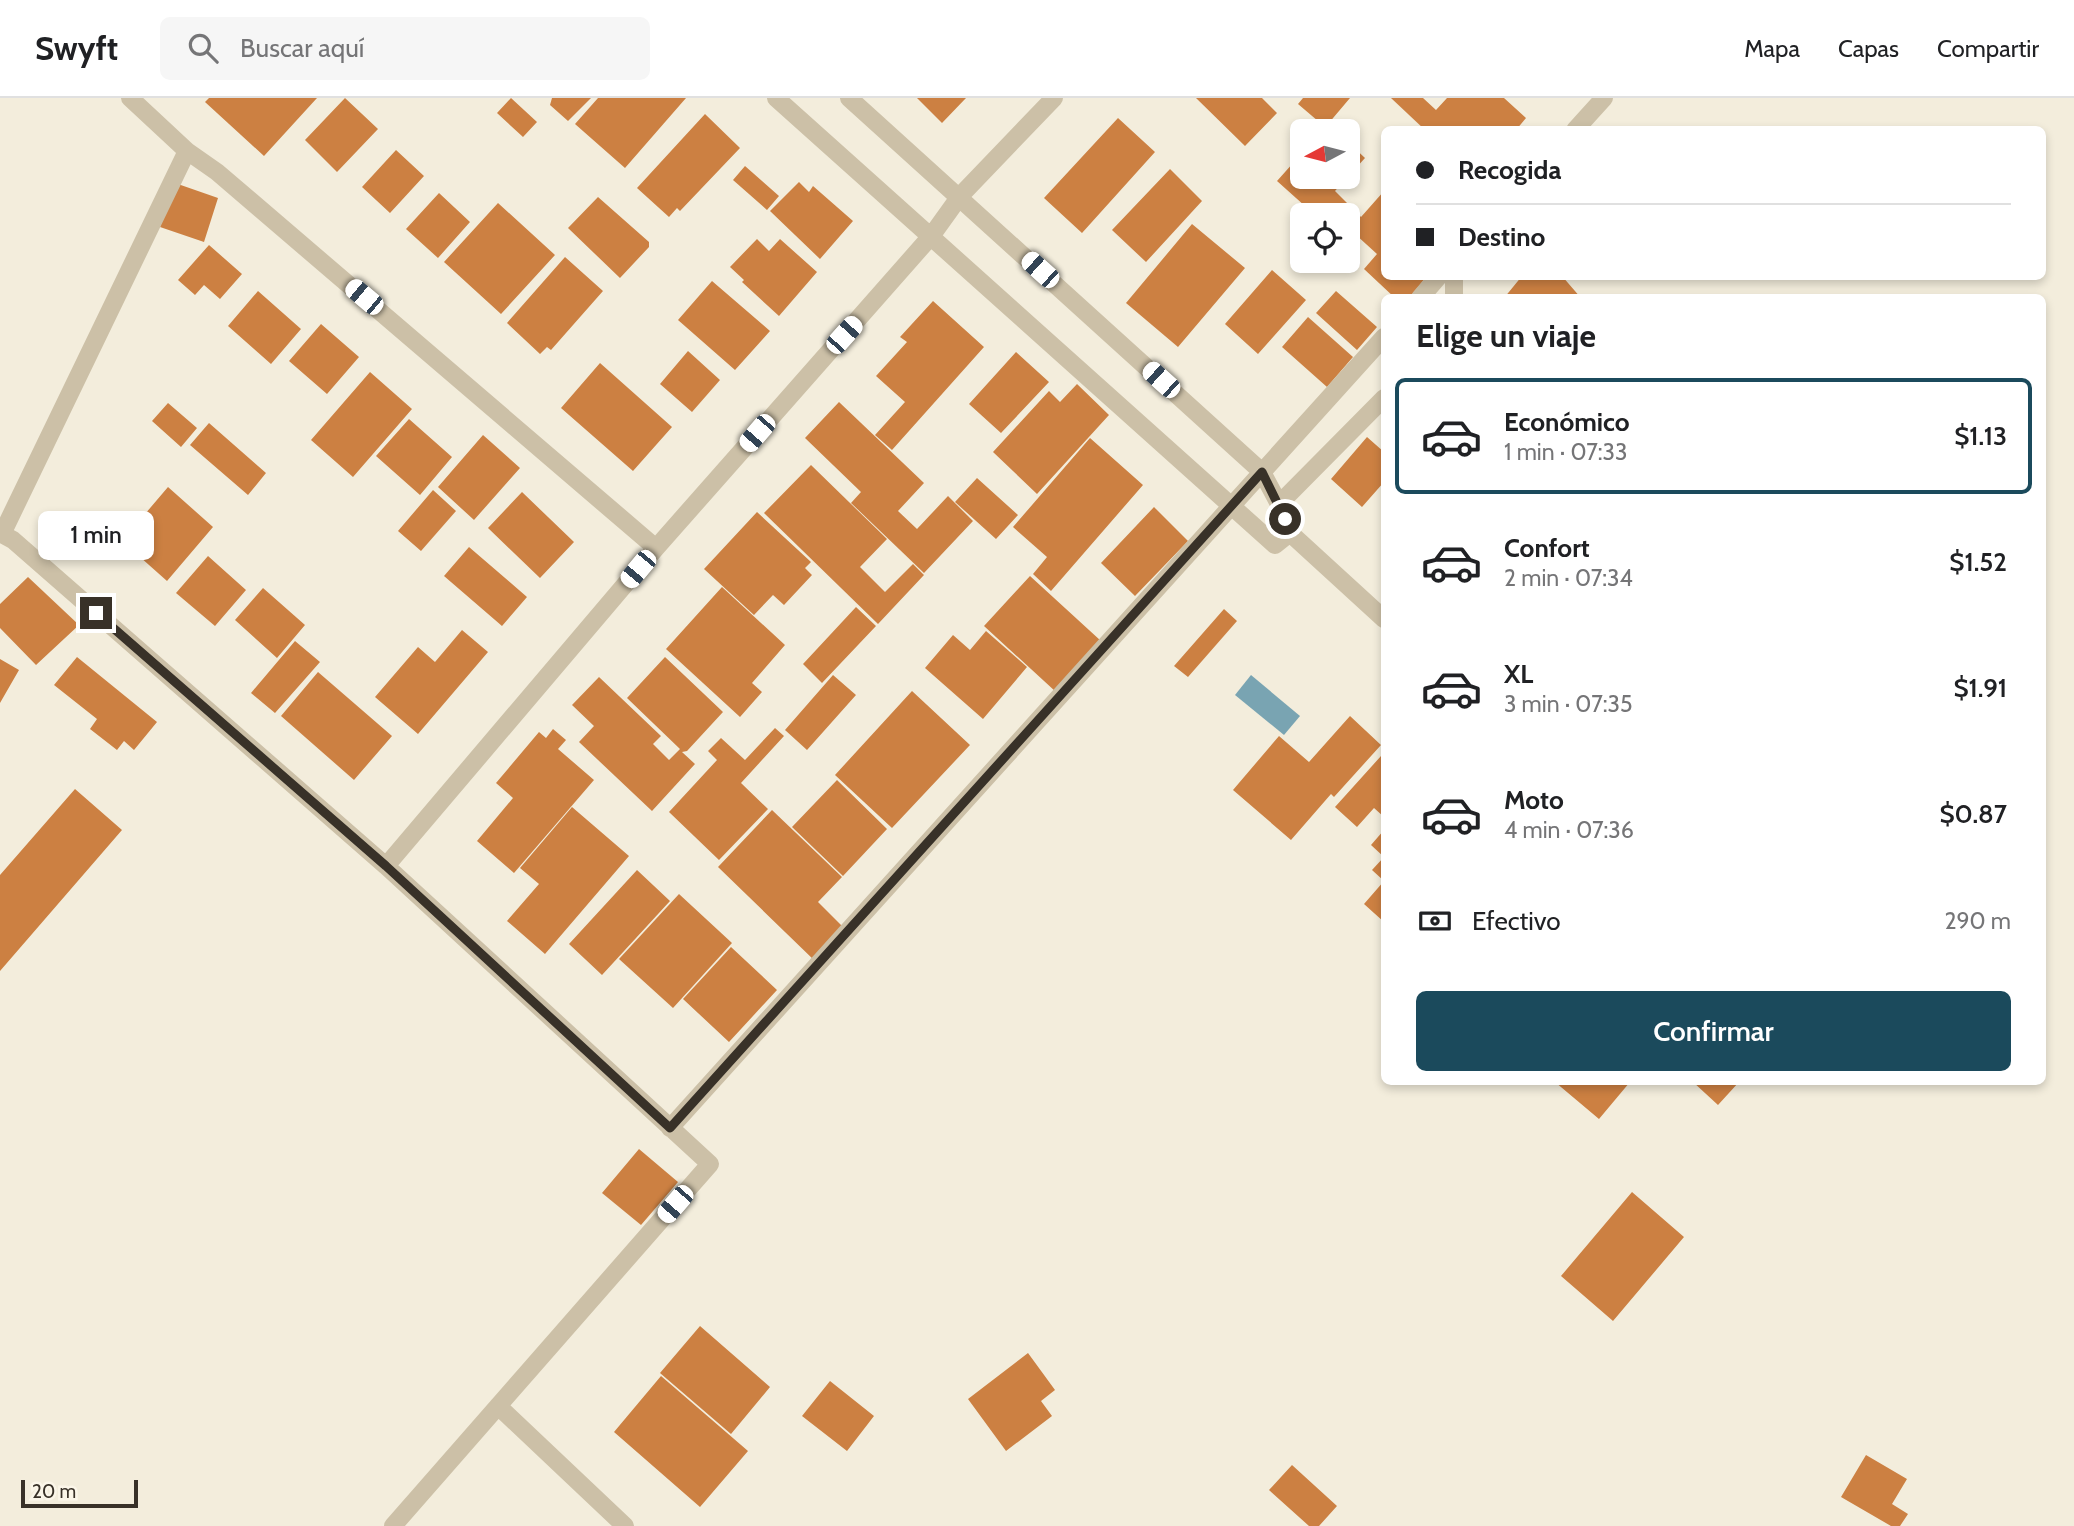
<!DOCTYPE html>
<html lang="es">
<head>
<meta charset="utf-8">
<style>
	:root { --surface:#fff; --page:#f6f6f6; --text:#202124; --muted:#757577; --line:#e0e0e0; --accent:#1b4a5c }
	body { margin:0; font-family:Cabin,sans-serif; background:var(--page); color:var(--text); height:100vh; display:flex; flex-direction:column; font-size:26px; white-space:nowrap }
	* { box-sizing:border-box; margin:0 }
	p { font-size:23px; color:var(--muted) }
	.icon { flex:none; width:38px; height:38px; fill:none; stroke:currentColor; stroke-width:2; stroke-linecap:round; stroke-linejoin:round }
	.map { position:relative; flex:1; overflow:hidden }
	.panel { position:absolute; left:1381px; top:196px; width:665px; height:791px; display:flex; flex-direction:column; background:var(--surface); border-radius:10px; box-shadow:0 4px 10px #0003 }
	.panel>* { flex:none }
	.guide { position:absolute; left:1381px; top:28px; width:665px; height:154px; border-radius:10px; box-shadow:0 4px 10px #0003; display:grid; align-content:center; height:154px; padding:0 35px; background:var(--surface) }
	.needle { width:46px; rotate:263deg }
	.fabs { position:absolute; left:1290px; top:21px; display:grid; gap:14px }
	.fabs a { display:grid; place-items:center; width:70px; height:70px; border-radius:10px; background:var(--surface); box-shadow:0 4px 10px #0003; font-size:35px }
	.scale { position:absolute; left:21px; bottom:18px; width:117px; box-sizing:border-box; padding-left:7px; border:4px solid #383128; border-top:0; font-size:19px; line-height:24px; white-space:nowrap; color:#383128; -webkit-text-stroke:5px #fbf6e9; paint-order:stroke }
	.end { position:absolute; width:32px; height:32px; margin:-16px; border:9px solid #383128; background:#fff; box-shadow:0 0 0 4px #fff }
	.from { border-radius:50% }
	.bubble { position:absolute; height:49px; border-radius:10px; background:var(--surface); box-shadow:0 4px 10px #0003; font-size:23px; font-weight:600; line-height:49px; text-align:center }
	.car { position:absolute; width:21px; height:42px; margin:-21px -10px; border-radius:9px; box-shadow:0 0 5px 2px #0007; background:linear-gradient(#fff 24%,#345 0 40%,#fff 0 76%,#345 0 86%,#fff 0) }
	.guide b { display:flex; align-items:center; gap:24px; height:66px; font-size:26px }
	.guide b+b { border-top:2px solid var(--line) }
	.guide i { width:18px; height:18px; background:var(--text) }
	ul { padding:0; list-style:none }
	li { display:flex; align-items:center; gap:21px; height:116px; margin:0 14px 10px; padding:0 21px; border:4px solid transparent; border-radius:10px }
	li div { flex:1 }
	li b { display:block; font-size:26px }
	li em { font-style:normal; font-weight:600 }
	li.current { border-color:var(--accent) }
	li>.icon { width:63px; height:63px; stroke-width:1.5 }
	h2 { padding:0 35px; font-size:32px; line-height:84px }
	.pay { display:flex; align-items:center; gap:18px; height:77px; padding:0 35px; font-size:26px }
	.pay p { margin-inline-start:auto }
	.cta { display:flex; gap:14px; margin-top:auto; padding:14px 35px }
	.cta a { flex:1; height:80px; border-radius:10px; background:var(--accent); color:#fff; font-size:28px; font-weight:600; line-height:80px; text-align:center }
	header { display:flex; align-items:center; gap:42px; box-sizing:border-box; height:98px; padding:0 35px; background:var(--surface); border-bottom:2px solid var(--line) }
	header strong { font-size:33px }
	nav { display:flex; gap:38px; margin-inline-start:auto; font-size:24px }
	.search { width:490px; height:63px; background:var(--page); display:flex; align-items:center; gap:18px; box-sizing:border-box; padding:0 24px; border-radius:10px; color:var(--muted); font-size:26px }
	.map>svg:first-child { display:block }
	.water { fill:#79a4b2 }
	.building { fill:#cc8042 }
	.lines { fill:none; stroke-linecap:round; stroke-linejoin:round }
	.minor { stroke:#ccc0a7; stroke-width:18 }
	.route { stroke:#383128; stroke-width:9 }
</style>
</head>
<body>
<header>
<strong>Swyft</strong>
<div class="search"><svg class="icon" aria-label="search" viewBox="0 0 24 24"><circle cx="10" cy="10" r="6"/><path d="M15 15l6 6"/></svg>Buscar aquí</div>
<nav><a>Mapa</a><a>Capas</a><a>Compartir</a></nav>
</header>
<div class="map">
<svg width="2074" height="1428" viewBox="0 0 2074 1428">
	<rect width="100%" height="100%" fill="#f3eddc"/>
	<!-- water -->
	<path class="water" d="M1251,577l49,41 -16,19 -49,-40z"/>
	<!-- building -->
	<path class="building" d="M209,0h108l-53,58 -59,-54z
		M345,0l33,31 -41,43 -32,-32z
		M511,0l26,24 -14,15 -26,-24z
		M552,0h39l-23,23 -18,-16z
		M598,0h88l-61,70 -50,-44z
		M917,0h49l-24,25z
		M1196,0h66l15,15 -32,33z
		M1303,0h47l-22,26 8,7h-15l4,-4 -27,-23z
		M1391,0h32l13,12 11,-12h57l22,20 -10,12h-91z
		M705,16l35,34 -60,63 -3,-3 -8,9 -32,-29z
		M1118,20l37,34 -73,81 -38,-35z
		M1348,44l17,16 -30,33 26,26 23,-26v85h43l-18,22h-14l-31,-29 13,-15 -22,-20 -7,8v-27h-33l-38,-34 25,-28v24h46z
		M396,52l28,26 -34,37 -28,-26z
		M745,68l34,30 -12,14 -34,-30z
		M1170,71l32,32 -56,61 -34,-32z
		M799,84l10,10 4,-6 40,35 -33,38 -50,-48z
		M175,85l43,15 -14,44 -44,-15z
		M439,95l31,29 -32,36 -32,-29z
		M598,99l51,45v5l-29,31 -52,-50z
		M498,105l57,52 -54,59 -57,-52z
		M1192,126l53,44 -67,79 -52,-44z
		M757,141l12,12 11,-12 37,33 -38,44 -37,-34 2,-2 -14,-13z
		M209,147l33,29 -22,25 -16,-14 -9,10 -17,-15z
		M565,159l38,34 -52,59 -4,-3 -7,7 -33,-31z
		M1272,172l34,30 -48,54 -33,-30z
		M1522,178h40l19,22h-77z
		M712,183l58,50 -35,39 -57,-50z
		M258,193l43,38 -30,35 -43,-38z
		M1336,193l41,36 -20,23 -41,-37z
		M933,203l51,46 -92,103 -17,-15 30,-33 -29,-26 31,-34 -7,-5z
		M1308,219l45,40 -26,30 -45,-40z
		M321,226l38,33 -32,37 -38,-33z
		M688,253l32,29 -28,32 -32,-28z
		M1016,254l33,30 -48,51 -32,-29z
		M600,265l72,64 -39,44 -72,-63z
		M370,274l42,37 -59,68 -42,-37z
		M1077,286l32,31 -72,79 -44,-42 56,-61 11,11z
		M839,304l85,81 -26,28 19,18 31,-33 25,25 -49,52 -73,-70 10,-11 -56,-54z
		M168,305l29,25 -16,19 -29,-26z
		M409,321l43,38 -32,38 -44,-39z
		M209,325l57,50 -18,22 -58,-50z
		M483,337l37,33 -46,52 -36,-33z
		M1367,339l17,15v30l-22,25 -31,-28z
		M1090,340l53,47 -92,106 -18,-17 14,-17 -34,-30z
		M811,367l76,74 -27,28 25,25 28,-28 11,11 -46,49 -114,-111z
		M977,380l41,37 -22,24 -41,-37z
		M168,389l45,40 -46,54 -45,-40z
		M433,392l23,21 -35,40 -23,-20z
		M522,394l52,50 -34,36 -52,-50z
		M1154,409l34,34 -53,55 -34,-33z
		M757,414l54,50 -6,6 7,7 -28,30 -11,-10 -19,20 -50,-46z
		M469,449l58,50 -25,29 -58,-50z
		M208,458l38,34 -31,36 -39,-33z
		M1030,478l71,65 -45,51 -72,-66z
		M28,479l51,48 -43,40 -36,-37v-24z
		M722,489l63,58 -33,38 10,9 -22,25 -74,-68z
		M263,490l42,37 -28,33 -42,-38z
		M856,509l20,19 -54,57 -19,-19z
		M1224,511l13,12 -49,56 -14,-11z
		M462,532l26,22 -70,82 -43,-37 43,-50 17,15z
		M986,533l41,36 -44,52 -58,-51 28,-33 17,15z
		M295,543l25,21 -45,51 -24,-20z
		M77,559l80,65 -23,28 -10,-9 -7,9 -27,-21 7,-10 -43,-34z
		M665,559l58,55 -36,39 -5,1 13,12 -43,47 -73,-69 15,-16 -22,-21 27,-28 62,59 -8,8 16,16 11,-11 -53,-51z
		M0,561l19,11 -19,33z
		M318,574l74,64 -38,44 -73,-64z
		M833,577l23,20 -49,55 -22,-20z
		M912,593l58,54 -78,83 -57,-53z
		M1350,618l31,29 -47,52 -3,-3 -40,46 -58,-50 46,-54 30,26z
		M775,630l9,8 -43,47 27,26 -49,51 -50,-48 48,-52 -9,-9 13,-13 24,22z
		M553,631l13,11 -8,9 36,31 -80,93 -37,-32 36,-43 -17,-15 43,-51 7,6z
		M1381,658l3,3v58l-10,-9 -17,19 -22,-20z
		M837,682l50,49 -44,47 -51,-49z
		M75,691l47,41 -122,141v-96z
		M572,709l57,49 -84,98 -38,-33 32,-37 -19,-16z
		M772,712l70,67 -24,25 28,28 -30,32 -98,-95z
		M1384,732v92l-20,-18 20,-23 -12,-11 12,-13 -13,-12z
		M637,772l33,31 -68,74 -33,-31z
		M679,796l53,49 -59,65 -54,-49z
		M731,849l46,43 -48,52 -46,-43z
		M1555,984h75l-31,37z
		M1693,984h46l-21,23z
		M639,1051l39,33 -37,43 -39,-32z
		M1632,1094l52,45 -71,84 -52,-45z
		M700,1228l70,61 -39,47 -71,-61z
		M1028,1255l27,37 -14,11 11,15 -46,35 -38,-52z
		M661,1278l87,75 -48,56 -86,-75z
		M830,1283l44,35 -27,35 -45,-35z
		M1866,1357l41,24 -15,25 16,10 -8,12h-9l-50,-29z
		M1292,1367l45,41 -18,20h-10l-40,-36z"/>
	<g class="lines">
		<!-- minor -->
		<path class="minor" d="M130,0l57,53 30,21 439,376
			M776,0l499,447 15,-12 -11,-29 105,-106
			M849,0l413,374 17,32
			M1575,32l29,-32
			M1420,200l19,-22
			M1454,200v-22
			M0,435l13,7 373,326 324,298 -317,362
			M1290,435l94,86
			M2,436l185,-383
			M386,768l270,-318 276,-313 28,-39 94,-98
			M670,1030l714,-791
			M498,1308l127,120"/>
	</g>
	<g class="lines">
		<!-- route -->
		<path class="route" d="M96,515l290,253 284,262 592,-656 23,47"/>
	</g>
</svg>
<div class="fabs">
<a><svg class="needle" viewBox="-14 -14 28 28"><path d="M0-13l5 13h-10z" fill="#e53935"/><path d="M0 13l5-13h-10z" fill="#757577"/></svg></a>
<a><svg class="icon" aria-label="locate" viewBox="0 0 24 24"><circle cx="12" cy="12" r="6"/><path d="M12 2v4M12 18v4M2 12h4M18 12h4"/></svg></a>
</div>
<div class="scale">20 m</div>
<i class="end from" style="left:1285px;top:421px"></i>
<i class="end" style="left:96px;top:515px"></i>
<div class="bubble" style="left:38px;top:413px;width:116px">1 min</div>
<i class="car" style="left:1040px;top:172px;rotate:312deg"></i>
<i class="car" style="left:364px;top:199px;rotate:310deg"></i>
<i class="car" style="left:844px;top:237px;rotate:42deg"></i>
<i class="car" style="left:1161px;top:282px;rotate:312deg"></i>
<i class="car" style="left:757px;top:335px;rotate:221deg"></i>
<i class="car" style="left:638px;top:471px;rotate:220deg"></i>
<i class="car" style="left:675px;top:1106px;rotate:221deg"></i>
<div class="guide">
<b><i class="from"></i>Recogida</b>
<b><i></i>Destino</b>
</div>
<section class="panel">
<h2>Elige un viaje</h2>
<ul>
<li class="current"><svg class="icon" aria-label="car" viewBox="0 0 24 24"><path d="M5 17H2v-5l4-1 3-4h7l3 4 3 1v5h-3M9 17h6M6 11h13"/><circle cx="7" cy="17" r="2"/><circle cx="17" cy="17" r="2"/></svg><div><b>Económico</b><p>1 min · 07:33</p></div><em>$1.13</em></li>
<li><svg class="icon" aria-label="car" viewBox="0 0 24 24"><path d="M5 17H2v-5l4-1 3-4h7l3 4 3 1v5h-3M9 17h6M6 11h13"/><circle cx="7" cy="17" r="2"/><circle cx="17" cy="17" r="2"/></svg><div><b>Confort</b><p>2 min · 07:34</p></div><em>$1.52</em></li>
<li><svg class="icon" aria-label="car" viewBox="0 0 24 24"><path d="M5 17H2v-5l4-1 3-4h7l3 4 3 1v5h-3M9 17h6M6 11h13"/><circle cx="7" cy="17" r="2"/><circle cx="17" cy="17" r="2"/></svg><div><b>XL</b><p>3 min · 07:35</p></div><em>$1.91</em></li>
<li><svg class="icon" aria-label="car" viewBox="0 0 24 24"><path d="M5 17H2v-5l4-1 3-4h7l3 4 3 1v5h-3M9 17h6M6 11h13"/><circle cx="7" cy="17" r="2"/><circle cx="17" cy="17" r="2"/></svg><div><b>Moto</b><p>4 min · 07:36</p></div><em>$0.87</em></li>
</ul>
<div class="pay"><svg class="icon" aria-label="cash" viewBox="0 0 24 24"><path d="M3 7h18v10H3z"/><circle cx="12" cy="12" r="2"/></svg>Efectivo<p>290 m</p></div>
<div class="cta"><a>Confirmar</a></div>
</section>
</div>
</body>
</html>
